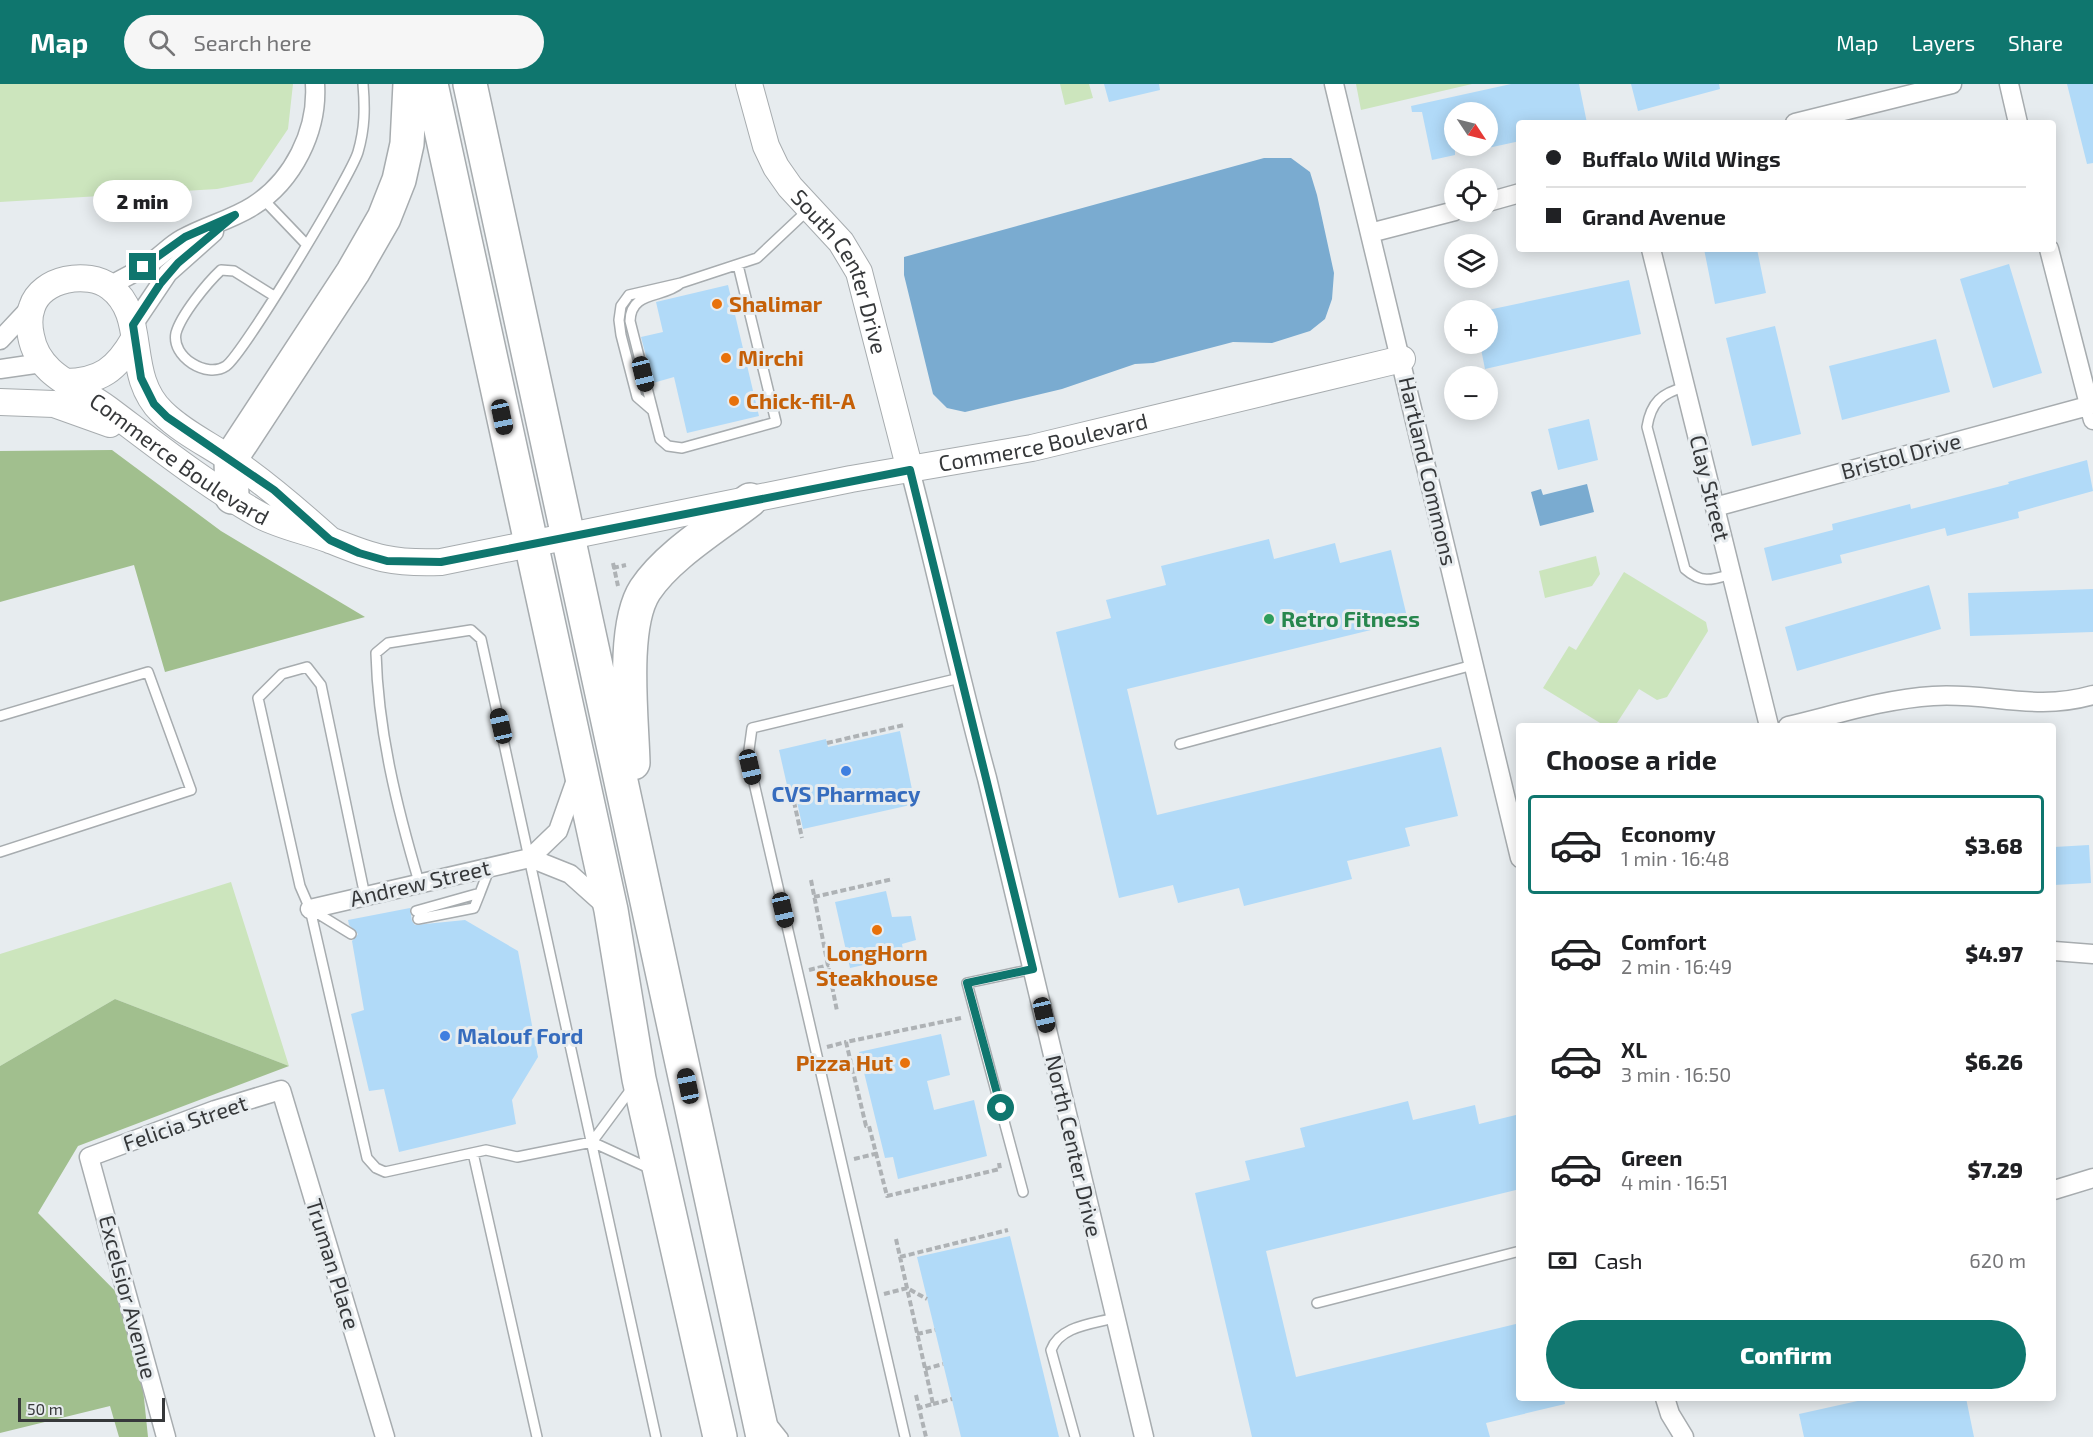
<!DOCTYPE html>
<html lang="en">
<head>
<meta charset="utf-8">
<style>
	:root { --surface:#fff; --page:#f6f6f6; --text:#202124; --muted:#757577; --line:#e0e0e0; --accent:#0f766e }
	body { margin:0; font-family:"Exo 2",sans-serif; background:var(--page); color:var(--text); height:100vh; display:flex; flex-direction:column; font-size:22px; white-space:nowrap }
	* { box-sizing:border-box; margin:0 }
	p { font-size:20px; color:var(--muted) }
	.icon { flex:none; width:33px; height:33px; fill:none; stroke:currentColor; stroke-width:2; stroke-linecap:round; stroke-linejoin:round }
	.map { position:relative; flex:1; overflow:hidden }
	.panel { position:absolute; left:1516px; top:639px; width:540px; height:678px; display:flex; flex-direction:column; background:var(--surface); border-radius:6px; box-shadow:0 3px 15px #0003 }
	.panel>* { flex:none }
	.banner { position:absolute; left:1516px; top:36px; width:540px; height:132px; border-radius:6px; box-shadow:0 3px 15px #0003; display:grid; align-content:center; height:132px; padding:0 30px; background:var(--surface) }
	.needle { width:39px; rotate:125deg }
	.fabs { position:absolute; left:1444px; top:18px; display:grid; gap:12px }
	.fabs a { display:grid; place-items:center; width:54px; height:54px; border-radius:50%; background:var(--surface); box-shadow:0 3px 15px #0003; font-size:30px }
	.scale { position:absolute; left:18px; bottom:15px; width:147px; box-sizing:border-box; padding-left:6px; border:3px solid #36383a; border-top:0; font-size:16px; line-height:21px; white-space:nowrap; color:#36383a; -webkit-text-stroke:4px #e7ecef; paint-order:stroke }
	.end { position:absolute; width:27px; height:27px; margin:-14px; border:8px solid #0f766e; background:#fff; box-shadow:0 0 0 3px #fff }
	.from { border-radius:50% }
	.bubble { position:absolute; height:42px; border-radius:21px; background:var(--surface); box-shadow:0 3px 15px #0003; font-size:20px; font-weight:800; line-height:42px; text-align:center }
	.car { position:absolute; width:18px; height:36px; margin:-18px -9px; border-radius:8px; box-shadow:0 0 4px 2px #0007; background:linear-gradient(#222 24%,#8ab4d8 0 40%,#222 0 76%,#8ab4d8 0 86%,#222 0) }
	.banner b { display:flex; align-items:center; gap:21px; height:57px; font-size:22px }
	.banner b+b { border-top:2px solid var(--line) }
	.banner i { width:15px; height:15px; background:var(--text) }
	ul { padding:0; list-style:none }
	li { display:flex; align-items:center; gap:18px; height:99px; margin:0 12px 9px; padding:0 18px; border:3px solid transparent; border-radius:6px }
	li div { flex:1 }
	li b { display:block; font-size:22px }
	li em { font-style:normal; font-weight:800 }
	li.active { border-color:var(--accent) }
	li>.icon { width:54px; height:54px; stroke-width:1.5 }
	h2 { padding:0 30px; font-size:27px; line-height:72px }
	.pay { display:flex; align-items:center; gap:15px; height:66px; padding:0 30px; font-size:22px }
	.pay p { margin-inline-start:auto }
	.cta { display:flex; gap:12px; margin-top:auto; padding:12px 30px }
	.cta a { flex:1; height:69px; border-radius:36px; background:var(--accent); color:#fff; font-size:24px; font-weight:800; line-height:69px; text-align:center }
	header { display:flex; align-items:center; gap:36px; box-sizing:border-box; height:84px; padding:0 30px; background:var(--accent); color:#fff }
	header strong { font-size:28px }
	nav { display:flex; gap:33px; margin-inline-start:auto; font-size:21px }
	.search { width:420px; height:54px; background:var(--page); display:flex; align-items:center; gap:15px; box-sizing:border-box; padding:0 21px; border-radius:33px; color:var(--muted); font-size:22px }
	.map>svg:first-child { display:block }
	.green { fill:#cce5bd }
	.forest { fill:#a1bf8e }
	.water { fill:#7aabd0 }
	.building { fill:#b1daf8 }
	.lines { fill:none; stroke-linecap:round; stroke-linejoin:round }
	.lane-casing { stroke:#a7acaf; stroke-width:12 }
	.street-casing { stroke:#a7acaf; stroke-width:21 }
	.secondary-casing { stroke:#a7acaf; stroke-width:28 }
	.highway-casing { stroke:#a7acaf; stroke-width:36 }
	.path { stroke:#aeb2b5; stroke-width:4; stroke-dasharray:6 3; stroke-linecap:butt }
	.lane { stroke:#fff; stroke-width:9 }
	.street { stroke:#fff; stroke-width:18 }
	.secondary { stroke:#fff; stroke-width:26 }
	.highway { stroke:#fff; stroke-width:33 }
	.route { stroke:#0f766e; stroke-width:8 }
	.food-dot { fill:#e8710a; stroke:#e7ecef; stroke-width:2 }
	.leisure-dot { fill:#2e9e5b; stroke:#e7ecef; stroke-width:2 }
	.shop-dot { fill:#3f7fe0; stroke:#e7ecef; stroke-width:2 }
	.labels { text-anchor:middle; stroke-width:6; stroke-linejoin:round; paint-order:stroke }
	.street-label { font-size:22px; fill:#36383a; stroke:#e7ecef }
	.food-label { font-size:22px; font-weight:bold; fill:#c56008; stroke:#e7ecef; text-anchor:start }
	.leisure-label { font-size:22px; font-weight:bold; fill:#27864d; stroke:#e7ecef; text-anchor:start }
	.shop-label { font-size:22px; font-weight:bold; fill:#366cbe; stroke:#e7ecef }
</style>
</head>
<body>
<header>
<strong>Map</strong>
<div class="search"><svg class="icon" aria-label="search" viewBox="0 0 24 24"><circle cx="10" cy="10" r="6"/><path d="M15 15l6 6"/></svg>Search here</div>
<nav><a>Map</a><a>Layers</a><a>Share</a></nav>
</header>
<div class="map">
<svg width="2093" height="1353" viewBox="0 0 2093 1353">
	<rect width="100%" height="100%" fill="#e7ecef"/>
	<!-- green -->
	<path class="green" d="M0,0h293l-5,45 -36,53 -35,7 -217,13z
		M1060,0h29l4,14 -28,7z
		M1356,0h116l-111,26z
		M1596,472l4,18 -8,12 -47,12 -6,-27z
		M1624,488l82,50 2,9 -41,66 -10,3 -18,-11 -24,37h-10l-62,-38 26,-42 7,4z
		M231,798l58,184 -174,-67 -115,67v-112z"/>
	<!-- forest -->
	<path class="forest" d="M112,366l109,81 144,86 -200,55 -31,-107 -134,37v-151z
		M115,915l174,67 -211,80 -40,67 97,98 13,126h-29l-9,-31 -110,27v-367z"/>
	<!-- water -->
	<path class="water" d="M1264,74h27l19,14 7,23 17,78 -2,26 -7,20 -15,12 -38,12 -39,-1 -80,21 -18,1 -73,25 -97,23 -18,-4 -14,-14 -29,-119v-18z
		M1587,400l7,28 -54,14 -9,-34 10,-3 2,6z"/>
	<!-- building -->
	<path class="building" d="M1104,0h55l1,6 -51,12z
		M1511,0h68l8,39h-67v18l-32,7v-36h-33v43l-23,5 -10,-48h-10l-1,-6z
		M1631,0h88l1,5 -82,22z
		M2067,0h26v79l-6,1z
		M1704,165h53l9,44 -51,11z
		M2009,180l33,109 -49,15 -33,-109z
		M1629,196l12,54 -156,35 -5,-25h8v-34z
		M728,201l31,131 -72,17 -13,-56 -21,6 -12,-46 22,-5 -7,-30z
		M1775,242l26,108 -49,12 -26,-108z
		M1936,255l14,53 -108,28 -13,-54z
		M1589,335l9,41 -40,10 -10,-41z
		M2087,376l6,31 -75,21 1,6 -72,18 -2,-8 -105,27 2,8 -70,18 -8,-33 69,-18 -1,-6 78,-20 1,5 98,-25 -1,-2z
		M1269,455l5,20 61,-16 5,20 51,-13 17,71 -281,68 30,126 284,-68 17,69 -53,12 5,18 -63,15 5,18 -108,27 -5,-18 -61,15 -5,-18 -54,13 -63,-266 55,-14 -5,-18 60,-15 -5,-19z
		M1929,501l12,44 -144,42 -12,-44z
		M2093,505v43l-123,4 -2,-43z
		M900,647l15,73 -112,25 -8,-36 -6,1 -10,-44 47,-11 2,8z
		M2089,761l2,38 -37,2v-38z
		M886,807l6,26 19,-1 5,24 -14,4 2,12 -54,12 -15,-66z
		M410,824l2,13 3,4 50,-5 53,31 20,106 -26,43 4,24 -117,28 -15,-63 -15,2 -18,-77 13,-4 -12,-69 6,-7 -9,-9 -1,-5z
		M941,950l9,41 -23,6 7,29 40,-10 13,56 -89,23 -5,-22 -8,1 -26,-106z
		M1408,1017l5,19 62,-15 4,19 41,-10v75l-254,62 30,126 224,-54v75h44l1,6 -79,19 4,14h-238l-57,-244 55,-13 -5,-19 60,-14 -5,-19z
		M1010,1152l49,201h-98l-44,-180z
		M1871,1314h95l8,39h-170l-5,-23z"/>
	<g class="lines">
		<!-- lane casing -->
		<g class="lane-casing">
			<path id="lane" d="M263,115l43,45
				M681,199c-18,16 -50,7 -51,38l30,118 8,7 14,2 94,-26 -38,-157
				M274,212l-40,-25 -13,-1c-14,13 -40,45 -45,63 -5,24 31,46 50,33 17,-12 125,-190 132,-214 7,-24 7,-44 5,-68
				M1685,303c-23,6 -34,15 -38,40l38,142c17,15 27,11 46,5
				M652,326l-15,-13 -16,-62 -2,-15 2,-14 8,-11 52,-12 76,-25 51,-48
				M0,632l148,-44 43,118 -191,62
				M1180,660l293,-79
				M419,798c-22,-74 -41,-151 -43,-229l12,-10 83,-13 10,9 175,798
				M365,812l-44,-211 -14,-18 -25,7 -24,24 42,188 10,23 57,249 9,10 9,4 101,-22 31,7 75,-15 59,27
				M312,826l39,24
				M416,827l64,-18 10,-26
				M418,835l56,-11 6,-15
				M592,1058l40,-54
				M473,1069l64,284
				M1023,1108l-56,-209 66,-14
				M1317,1219l203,-52
				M771,1338l12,15
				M905,1353l-157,-680 4,-29 208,-50
				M1075,1353l-24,-87c9,-24 41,-26 63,-32"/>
		</g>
		<!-- street casing -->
		<g class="street-casing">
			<path id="street" d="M1334,0l186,774
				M2009,0l9,39
				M1795,39l157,-39
				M1488,118l32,-9
				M1370,149l85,-22
				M1651,165l118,477
				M2049,165l44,171
				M109,202c15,-8 30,-15 44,-25 10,-7 18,-16 29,-22 23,-13 49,-19 71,-33 40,-25 65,-75 62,-122
				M133,241l35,-52 46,-41
				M0,256l31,-33
				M0,285l42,-6
				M910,386c27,102 49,206 77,308l157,659
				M1715,423l373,-101
				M1788,642c47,-11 96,-27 145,-30 57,-4 101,16 160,-1
				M530,774l40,16 38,34
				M310,825l220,-51 28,-27 19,-54
				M2054,867l39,3
				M2054,1106l39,-12
				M1665,1314l5,16 14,23
				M166,1353l-77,-280 126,-47 66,-20 104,347"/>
		</g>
		<!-- secondary casing -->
		<g class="secondary-casing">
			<g id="secondary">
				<path id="s1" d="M749,0l17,62 10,21 14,20 51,55 18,30 51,198"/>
				<path d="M65,298c35,0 52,-13 69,-43"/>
				<path d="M0,318l54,2 56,20"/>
				<path id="s2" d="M330,456c-31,-28 -62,-55 -97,-79 -23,-16 -51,-29 -71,-49 -39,-38 -13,-96 -52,-125 -22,-17 -69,-9 -78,20 -3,8 -3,20 -1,29 7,40 48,51 77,73 48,36 97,75 150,105 21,12 49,17 72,26 44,18 63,24 111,22l410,-83 181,-31 370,-89"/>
			</g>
		</g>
		<!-- highway casing -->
		<g class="highway-casing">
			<path id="highway" d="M431,0l180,826 28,169 81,358
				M470,0l293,1353
				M232,413l-1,-37 6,-11 116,-177 31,-54 15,-38 8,-36 3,-60
				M633,679c-1,-44 -12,-136 12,-173 23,-35 72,-64 105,-90"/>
		</g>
		<!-- path -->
		<path class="path" d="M613,479l5,23
			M613,484l13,-3
			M827,659l77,-18
			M792,709l10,45
			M811,796l26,131
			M814,813l79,-18
			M809,886l20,-5
			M961,934l-115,24 20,84h3l18,70 113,-27 -1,-6
			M827,963l19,-5
			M854,1075l25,-6
			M896,1155l37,165 -14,4 7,29
			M900,1173l108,-27
			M884,1210l23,-6 20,11
			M917,1250l18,-4
			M925,1285l18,-5
			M916,1311l3,13
			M933,1320l19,-5"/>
		<!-- lane -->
		<use href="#lane" class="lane"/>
		<!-- street -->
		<use href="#street" class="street"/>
		<!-- secondary -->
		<use href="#secondary" class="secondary"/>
		<!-- highway -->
		<use href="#highway" class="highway"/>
	</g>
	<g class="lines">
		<!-- route -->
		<path class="route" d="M143,183l42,-30 50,-22 -57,48 -18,21 -27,41 8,53 13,26 13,13 107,73 56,50 29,13 28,8 54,1 469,-92 123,499 -66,14 34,125"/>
	</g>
	<!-- markers -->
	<g class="food-dot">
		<circle cx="717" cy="220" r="6"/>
		<circle cx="726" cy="274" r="6"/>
		<circle cx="734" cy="317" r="6"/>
		<circle cx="877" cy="846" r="6"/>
		<circle cx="905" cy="979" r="6"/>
	</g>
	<circle class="leisure-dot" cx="1269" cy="535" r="6"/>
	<g class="shop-dot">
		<circle cx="846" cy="687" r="6"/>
		<circle cx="445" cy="952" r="6"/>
	</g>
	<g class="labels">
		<!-- street labels -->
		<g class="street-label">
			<text dy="8" stroke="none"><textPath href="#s1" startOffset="213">South Center Drive</textPath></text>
			<text dy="8" stroke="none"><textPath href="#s2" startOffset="1569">Commerce Boulevard</textPath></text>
			<text transform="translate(1901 372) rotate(-15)" y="8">Bristol Drive</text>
			<text dy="8" stroke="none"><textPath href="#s2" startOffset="668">Commerce Boulevard</textPath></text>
			<text transform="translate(1428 387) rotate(77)" y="8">Hartland Commons</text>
			<text transform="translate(1710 404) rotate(76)" y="8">Clay Street</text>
			<text transform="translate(420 799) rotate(-13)" y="8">Andrew Street</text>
			<text transform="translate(185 1039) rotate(-19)" y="8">Felicia Street</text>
			<text transform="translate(1074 1062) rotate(77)" y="8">North Center Drive</text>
			<text transform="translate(333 1180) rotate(73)" y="8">Truman Place</text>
			<text transform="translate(128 1213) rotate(75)" y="8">Excelsior Avenue</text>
		</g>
		<!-- food labels -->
		<g class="food-label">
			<text x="729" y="228">Shalimar</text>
			<text x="738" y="282">Mirchi</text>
			<text x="746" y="325">Chick-fil-A</text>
			<text x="877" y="877" text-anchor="middle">LongHorn<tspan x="877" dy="25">Steakhouse</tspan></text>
			<text x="893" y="987" text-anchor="end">Pizza Hut</text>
		</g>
		<!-- leisure labels -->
		<g class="leisure-label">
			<text x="1281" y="543">Retro Fitness</text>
		</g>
		<!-- shop labels -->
		<g class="shop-label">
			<text x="846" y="718">CVS Pharmacy</text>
			<text x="457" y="960" text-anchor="start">Malouf Ford</text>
		</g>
	</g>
</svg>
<div class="fabs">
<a><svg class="needle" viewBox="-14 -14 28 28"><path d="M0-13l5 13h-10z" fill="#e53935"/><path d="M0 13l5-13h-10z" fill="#757577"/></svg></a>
<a><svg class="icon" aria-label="locate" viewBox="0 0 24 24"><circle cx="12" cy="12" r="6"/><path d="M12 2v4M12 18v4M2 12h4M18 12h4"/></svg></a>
<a><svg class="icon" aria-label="layers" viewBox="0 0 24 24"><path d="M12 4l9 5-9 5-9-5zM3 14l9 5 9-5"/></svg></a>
<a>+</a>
<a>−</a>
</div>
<div class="scale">50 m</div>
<i class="end from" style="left:1001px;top:1024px"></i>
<i class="end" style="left:143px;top:183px"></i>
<div class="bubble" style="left:93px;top:96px;width:99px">2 min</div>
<i class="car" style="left:643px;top:290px;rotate:166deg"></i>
<i class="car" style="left:502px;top:333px;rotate:168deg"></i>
<i class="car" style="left:501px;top:642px;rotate:347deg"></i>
<i class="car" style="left:750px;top:683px;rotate:167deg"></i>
<i class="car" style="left:783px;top:826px;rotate:167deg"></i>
<i class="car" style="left:1044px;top:931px;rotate:167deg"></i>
<i class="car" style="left:688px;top:1002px;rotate:348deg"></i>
<div class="banner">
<b><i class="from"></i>Buffalo Wild Wings</b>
<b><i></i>Grand Avenue</b>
</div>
<section class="panel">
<h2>Choose a ride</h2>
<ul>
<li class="active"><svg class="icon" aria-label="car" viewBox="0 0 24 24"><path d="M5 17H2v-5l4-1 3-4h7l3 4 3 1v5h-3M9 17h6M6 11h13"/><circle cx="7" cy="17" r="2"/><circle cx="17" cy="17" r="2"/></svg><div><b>Economy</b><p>1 min · 16:48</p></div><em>$3.68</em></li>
<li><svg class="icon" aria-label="car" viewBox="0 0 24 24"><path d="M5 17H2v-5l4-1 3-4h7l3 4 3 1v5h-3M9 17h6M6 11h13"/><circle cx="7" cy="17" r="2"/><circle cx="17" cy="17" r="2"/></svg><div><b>Comfort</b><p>2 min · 16:49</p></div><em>$4.97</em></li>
<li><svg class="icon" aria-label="car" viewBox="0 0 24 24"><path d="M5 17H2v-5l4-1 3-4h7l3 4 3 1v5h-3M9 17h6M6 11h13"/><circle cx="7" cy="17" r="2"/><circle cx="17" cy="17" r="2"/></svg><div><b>XL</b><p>3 min · 16:50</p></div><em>$6.26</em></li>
<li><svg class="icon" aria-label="car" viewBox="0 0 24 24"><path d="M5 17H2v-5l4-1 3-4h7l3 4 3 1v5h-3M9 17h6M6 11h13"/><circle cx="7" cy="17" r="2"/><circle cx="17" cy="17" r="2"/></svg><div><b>Green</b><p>4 min · 16:51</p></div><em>$7.29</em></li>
</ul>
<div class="pay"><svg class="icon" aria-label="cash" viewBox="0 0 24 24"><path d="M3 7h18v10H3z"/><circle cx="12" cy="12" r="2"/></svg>Cash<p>620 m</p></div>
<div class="cta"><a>Confirm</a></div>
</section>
</div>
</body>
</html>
